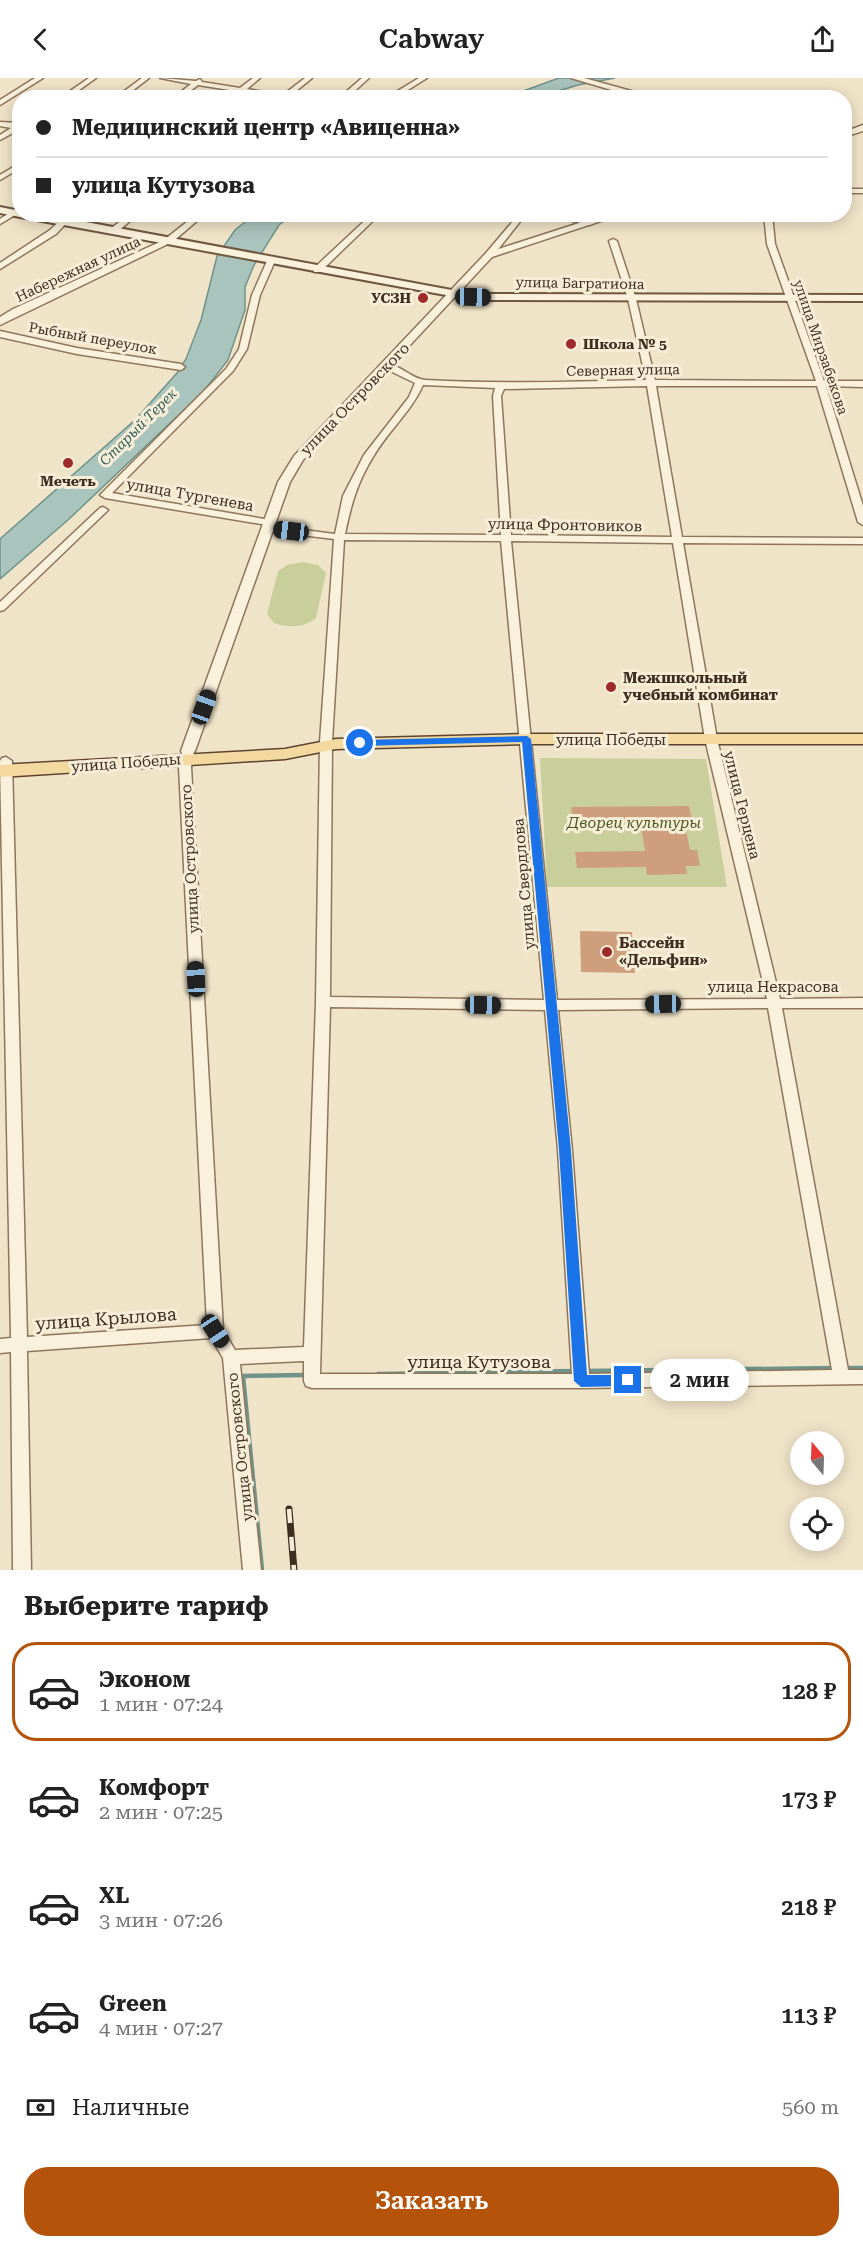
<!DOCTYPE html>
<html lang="ru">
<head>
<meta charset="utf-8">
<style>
	:root { --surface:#fff; --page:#f2f2f2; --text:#222; --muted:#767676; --line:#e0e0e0; --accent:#b45309 }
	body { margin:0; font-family:"Roboto Serif",serif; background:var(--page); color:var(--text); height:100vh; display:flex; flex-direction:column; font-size:22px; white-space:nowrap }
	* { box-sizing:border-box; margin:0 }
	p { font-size:20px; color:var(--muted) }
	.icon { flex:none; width:33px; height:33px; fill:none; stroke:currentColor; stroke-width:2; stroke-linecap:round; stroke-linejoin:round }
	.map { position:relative; height:1492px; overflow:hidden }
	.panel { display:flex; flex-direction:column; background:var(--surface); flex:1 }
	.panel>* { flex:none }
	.banner { position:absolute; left:12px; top:12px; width:840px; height:132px; border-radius:24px; box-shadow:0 3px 15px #0003; display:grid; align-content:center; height:132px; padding:0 24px; background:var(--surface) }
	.needle { width:39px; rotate:341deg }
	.fabs { position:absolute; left:790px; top:1353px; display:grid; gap:12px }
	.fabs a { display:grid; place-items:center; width:54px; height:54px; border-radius:50%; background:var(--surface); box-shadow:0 3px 15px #0003; font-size:30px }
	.end { position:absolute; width:27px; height:27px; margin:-14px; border:8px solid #1a73e8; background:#fff; box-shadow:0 0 0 3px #fff }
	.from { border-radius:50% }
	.bubble { position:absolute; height:42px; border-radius:21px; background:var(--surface); box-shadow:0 3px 15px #0003; font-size:20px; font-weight:600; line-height:42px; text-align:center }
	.car { position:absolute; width:18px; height:36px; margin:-18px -9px; border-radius:8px; box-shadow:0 0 4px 2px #0007; background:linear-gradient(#222 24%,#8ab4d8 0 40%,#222 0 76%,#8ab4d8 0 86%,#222 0) }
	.banner b { display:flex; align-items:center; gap:21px; height:57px; font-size:22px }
	.banner b+b { border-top:2px solid var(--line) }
	.banner i { width:15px; height:15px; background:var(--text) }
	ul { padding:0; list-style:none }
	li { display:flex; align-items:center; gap:18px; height:99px; margin:0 12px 9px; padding:0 12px; border:3px solid transparent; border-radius:24px }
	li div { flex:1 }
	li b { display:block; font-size:22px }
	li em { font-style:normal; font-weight:600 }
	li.on { border-color:var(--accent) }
	li>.icon { width:54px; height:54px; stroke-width:1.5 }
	h2 { padding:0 24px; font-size:27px; line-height:72px }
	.pay { display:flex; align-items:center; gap:15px; height:66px; padding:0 24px; font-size:22px }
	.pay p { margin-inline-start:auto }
	.primary-button { display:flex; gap:12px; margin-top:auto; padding:12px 24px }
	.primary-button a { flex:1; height:69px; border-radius:24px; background:var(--accent); color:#fff; font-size:24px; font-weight:600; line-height:69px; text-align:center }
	header { display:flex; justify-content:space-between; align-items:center; height:78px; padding:0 24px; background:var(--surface); font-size:27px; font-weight:600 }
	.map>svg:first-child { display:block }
	.green { fill:#c9cf9b }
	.water { fill:#a9c4bc; stroke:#6f938a; stroke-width:1.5 }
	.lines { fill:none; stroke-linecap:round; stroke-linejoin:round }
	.stream { stroke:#6f938a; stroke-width:4.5 }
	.building { fill:#cf9f7d }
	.minor-casing { stroke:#8d765c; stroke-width:3 }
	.tertiary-casing { stroke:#8d765c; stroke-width:3 }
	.secondary-casing { stroke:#6f573f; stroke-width:4 }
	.primary-casing { stroke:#5b4430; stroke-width:3 }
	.minor { fill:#faf1dc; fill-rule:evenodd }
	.tertiary { fill:#faf1dc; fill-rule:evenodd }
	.secondary { fill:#faf1dc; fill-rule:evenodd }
	.primary { fill:#f3d9a0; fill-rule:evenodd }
	.rail-casing { stroke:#3d2e20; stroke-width:7 }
	.rail { stroke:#f7eed8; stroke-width:4.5; stroke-dasharray:14; stroke-linecap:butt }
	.route { fill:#1a73e8 }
	.poi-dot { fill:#9e2a2b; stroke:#f7eed8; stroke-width:2 }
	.labels { text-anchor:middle; stroke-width:6; stroke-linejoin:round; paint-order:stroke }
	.far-street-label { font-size:14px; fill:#3d2e20; stroke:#f7eed8 }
	.far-poi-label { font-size:14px; font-weight:bold; fill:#3d2e20; stroke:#f7eed8; text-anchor:end }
	.far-water-label { font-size:14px; font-style:italic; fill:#2f5d5a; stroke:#f7eed8 }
	.street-label { font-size:15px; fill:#3d2e20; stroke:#f7eed8 }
	.poi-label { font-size:15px; font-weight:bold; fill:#3d2e20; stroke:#f7eed8; text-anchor:start }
	.park-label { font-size:15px; font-style:italic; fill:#4d5a26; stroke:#f7eed8 }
	.near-street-label { font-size:18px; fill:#3d2e20; stroke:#f7eed8 }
</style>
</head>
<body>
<header><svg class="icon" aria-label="back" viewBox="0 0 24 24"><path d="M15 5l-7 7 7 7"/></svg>Cabway<svg class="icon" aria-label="share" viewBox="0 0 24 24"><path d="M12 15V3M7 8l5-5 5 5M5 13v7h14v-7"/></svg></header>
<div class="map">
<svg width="863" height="1492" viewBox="0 0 863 1492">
	<rect width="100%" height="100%" fill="#f0e4c8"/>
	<!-- green -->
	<path class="green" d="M303,484l15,3 8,8 -10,45c-12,10 -28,10 -42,5l-7,-9 11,-43 9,-6z
		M540,680l166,1 21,128h-180z"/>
	<!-- water -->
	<path class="water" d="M559,0h56l-37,7 -39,12 -35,1z
		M254,137h38l-13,10 -25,40 -9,22v23l-17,50 -24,31 -135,128 -69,60v-40l135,-119 42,-47 9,-14 15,-39 16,-64 18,-26z"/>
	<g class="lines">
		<!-- stream -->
		<path class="stream" d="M843,1290h20
			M585,1293l250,-3
			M378,1296l196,-3
			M262,1492l-19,-194 64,-1"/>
	</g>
	<!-- building -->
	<path class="building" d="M689,728l3,14h-8l6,30h7l3,16h-14l1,8 -40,1 -1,-8 -69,1 -2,-16 70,-1 -5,-30 -67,1 -2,-15z
		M580,853l52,1 3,41 -54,-1z"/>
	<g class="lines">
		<!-- minor casing -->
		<g class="minor-casing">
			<path id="minor" d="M35,0h8l-43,27v-5z
				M89,0h7l-28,20h-8z
				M142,0h7l-26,20h-8z
				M160,0l36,3 4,-2 2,3 38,6 13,-10h7l-13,11 36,6 22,-17h7l-22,18 5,2h-19l-33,-6 -7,6h-8l8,-7 -38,-6 -17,13h-8l18,-14z
				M362,0h7l-22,20h-8z
				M419,0h8l-32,20h-9z
				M0,44l20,1v6l-20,11v-5l11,-7 -11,-2z
				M20,85v5l-20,12v-5z
				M844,111h19v4h-19z
				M20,128v6l-20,12v-5z
				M67,136h8l-19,20 -56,35v-6l50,-33z
				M130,136h8l-22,19h-6v-4z
				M197,136h8l-35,30h-6v-4z
				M372,136h8l-60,58h-6v-4z
				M519,136h7l-34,43h-6v-4z
				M543,136h16l35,9 -4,2z
				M764,136h8l3,30 49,137h39v6l-37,-1 37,120v19l-5,-3 -41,-136h-161l26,151 181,1v6l-180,-1 34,196 63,260 83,-1v10h-81l66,362h15v14l-282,4h-269l-6,-2 -2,-5v-20l-64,3 21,206h-18l-20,-212 -12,-20 -184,13 4,219h-18l-2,-218 -11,1v-14l11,-1 -11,-577 2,-3 4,-1 6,4 15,576 180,-12 -28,-558 3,-15 6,-4 6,4 -3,15 32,563 12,20 69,-3 12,-345 4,-260 14,-203 -66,-8 -5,-3 4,-3 -162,-27 -5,-3 126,-126 13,-20 13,-54 15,-34 4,-2 4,2 -15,34 -13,54 -14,22 -121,122 158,27 5,3 -3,3 63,8 8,-38 21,-41 45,-58 6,-14 -31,-15v-4c15,-1 27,15 42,16 74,4 147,2 220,0l-18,-81 -19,-58 4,-2 4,2 19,58 19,81 161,1 -49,-137zM423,307l72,3 -2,8 8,139 -156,-1c6,-29 12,-51 28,-77 15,-26 38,-45 50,-72zM647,308l25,151 -161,-2 -10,-139 3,-7zM344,462l157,1 43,459 -214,-3 2,-255zM511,463l162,2 32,196 62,260 -210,1zM330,929l215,3 13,140 14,224h-252zM768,930l64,362 -243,4 -17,-224 -14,-140z
				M0,253l77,17 104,16 4,3 -4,3 -104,-16 -77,-17z
				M103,429l5,3 -2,2 -102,98 -4,1v-9l100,-94z"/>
		</g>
		<!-- tertiary casing -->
		<g class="tertiary-casing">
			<path id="tertiary" d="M571,0h13l73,20 -22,-1z
				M863,47v6l-19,6v-5z
				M607,136h15l-130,43 -189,203 -13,22 -95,269 -7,4 -5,-1 -2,-3 97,-269 16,-26 192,-203z
				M164,162l8,2 -172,83v-8l13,-8z"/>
		</g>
		<!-- secondary casing -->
		<g class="secondary-casing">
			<path id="secondary" d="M0,129l20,4v3h23l430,80 390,1v6l-390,-1 -453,-83 -20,-4z"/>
		</g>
		<!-- primary casing -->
		<g class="primary-casing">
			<path id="primary" d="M527,656h336v10h-336l-191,5 -51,10 -285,18v-12l285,-16 51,-10z"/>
		</g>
		<!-- minor -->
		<use href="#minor" class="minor"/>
		<!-- tertiary -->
		<use href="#tertiary" class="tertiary"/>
		<!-- secondary -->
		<use href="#secondary" class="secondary"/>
		<!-- primary -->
		<use href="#primary" class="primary"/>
		<!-- rail casing -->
		<g class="rail-casing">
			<path id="rail" d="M289,1431l5,61"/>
		</g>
		<!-- rail -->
		<use href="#rail" class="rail"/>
	</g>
	<!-- route -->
	<path class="route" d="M527,658l4,3 40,411 16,225h41l7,5 -7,6 -47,1 -7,-6 -15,-231 -37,-408 -162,4 -4,-3 4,-3z"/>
	<!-- markers -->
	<g class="poi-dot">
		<circle cx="423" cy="220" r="6"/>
		<circle cx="571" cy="266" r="6"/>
		<circle cx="68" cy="385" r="6"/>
		<circle cx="611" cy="609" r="6"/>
		<circle cx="607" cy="874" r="6"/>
	</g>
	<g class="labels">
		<!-- far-street labels -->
		<g class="far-street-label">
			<text transform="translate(78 191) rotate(-25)" y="5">Набережная улица</text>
			<text transform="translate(580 205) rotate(1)" y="5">улица Багратиона</text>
			<text transform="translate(93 260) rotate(10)" y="5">Рыбный переулок</text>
			<text transform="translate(821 269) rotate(71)" y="5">улица Мирзабекова</text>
			<text transform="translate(623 292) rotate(-1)" y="5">Северная улица</text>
		</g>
		<!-- far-poi labels -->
		<g class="far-poi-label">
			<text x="411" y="225">УСЗН</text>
			<text x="583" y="271" text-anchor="start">Школа № 5</text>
			<text x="68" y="408" text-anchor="middle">Мечеть</text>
		</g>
		<!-- far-water labels -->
		<g class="far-water-label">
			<text transform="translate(138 349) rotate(-45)" y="5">Старый Терек</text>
		</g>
		<!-- street labels -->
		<g class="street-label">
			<text transform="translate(355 321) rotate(-46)" y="5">улица Островского</text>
			<text transform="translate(190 417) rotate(10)" y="5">улица Тургенева</text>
			<text transform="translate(565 447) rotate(1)" y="5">улица Фронтовиков</text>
			<text x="611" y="667">улица Победы</text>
			<text transform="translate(126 685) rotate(-4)" y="5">улица Победы</text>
			<text transform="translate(742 727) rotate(76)" y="5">улица Герцена</text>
			<text transform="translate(190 781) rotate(-93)" y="5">улица Островского</text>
			<text transform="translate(524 806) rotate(-95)" y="5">улица Свердлова</text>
			<text x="773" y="914">улица Некрасова</text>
			<text transform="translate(240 1369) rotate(-96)" y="5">улица Островского</text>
		</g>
		<!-- poi labels -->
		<g class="poi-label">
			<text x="623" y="605">Межшкольный<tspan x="623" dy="17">учебный комбинат</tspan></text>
			<text x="619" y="870">Бассейн<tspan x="619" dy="17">«Дельфин»</tspan></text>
		</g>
		<!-- park labels -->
		<g class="park-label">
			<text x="634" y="750">Дворец культуры</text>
		</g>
		<!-- near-street labels -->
		<g class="near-street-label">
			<text transform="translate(106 1241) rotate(-4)" y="6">улица Крылова</text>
			<text x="479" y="1290">улица Кутузова</text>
		</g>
	</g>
</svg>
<div class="fabs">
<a><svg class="needle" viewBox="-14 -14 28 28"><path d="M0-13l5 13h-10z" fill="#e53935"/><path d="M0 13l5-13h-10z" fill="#767676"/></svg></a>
<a><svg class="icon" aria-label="locate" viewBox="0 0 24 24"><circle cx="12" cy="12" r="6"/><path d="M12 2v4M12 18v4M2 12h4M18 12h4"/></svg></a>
</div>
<i class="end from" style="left:360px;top:665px"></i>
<i class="end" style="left:628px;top:1302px"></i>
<div class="bubble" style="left:650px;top:1281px;width:99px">2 мин</div>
<i class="car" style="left:473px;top:219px;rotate:91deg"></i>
<i class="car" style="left:291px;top:453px;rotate:277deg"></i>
<i class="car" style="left:204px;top:629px;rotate:20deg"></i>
<i class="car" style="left:196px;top:901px;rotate:357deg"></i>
<i class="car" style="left:663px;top:926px;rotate:269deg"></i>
<i class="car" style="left:483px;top:927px;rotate:91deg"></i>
<i class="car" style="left:215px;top:1253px;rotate:147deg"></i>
<div class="banner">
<b><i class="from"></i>Медицинский центр «Авиценна»</b>
<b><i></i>улица Кутузова</b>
</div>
</div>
<section class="panel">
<h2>Выберите тариф</h2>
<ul>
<li class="on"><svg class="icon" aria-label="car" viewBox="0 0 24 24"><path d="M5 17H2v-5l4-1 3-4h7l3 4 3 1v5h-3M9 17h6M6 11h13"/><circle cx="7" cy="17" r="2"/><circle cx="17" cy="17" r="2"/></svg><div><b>Эконом</b><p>1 мин · 07:24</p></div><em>128 ₽</em></li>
<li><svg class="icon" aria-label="car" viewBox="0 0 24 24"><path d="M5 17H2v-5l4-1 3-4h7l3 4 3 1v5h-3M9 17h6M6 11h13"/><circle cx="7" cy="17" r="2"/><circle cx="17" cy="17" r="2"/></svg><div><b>Комфорт</b><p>2 мин · 07:25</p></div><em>173 ₽</em></li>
<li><svg class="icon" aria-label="car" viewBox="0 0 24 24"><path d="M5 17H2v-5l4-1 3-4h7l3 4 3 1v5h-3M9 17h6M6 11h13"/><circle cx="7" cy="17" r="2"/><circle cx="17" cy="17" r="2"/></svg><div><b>XL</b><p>3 мин · 07:26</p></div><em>218 ₽</em></li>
<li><svg class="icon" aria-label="car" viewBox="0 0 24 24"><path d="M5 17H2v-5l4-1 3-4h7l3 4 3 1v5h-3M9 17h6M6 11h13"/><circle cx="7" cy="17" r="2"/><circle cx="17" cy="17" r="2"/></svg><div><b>Green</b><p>4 мин · 07:27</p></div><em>113 ₽</em></li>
</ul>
<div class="pay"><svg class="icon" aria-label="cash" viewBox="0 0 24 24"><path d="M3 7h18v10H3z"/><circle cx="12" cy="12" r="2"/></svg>Наличные<p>560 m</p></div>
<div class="primary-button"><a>Заказать</a></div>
</section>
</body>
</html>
